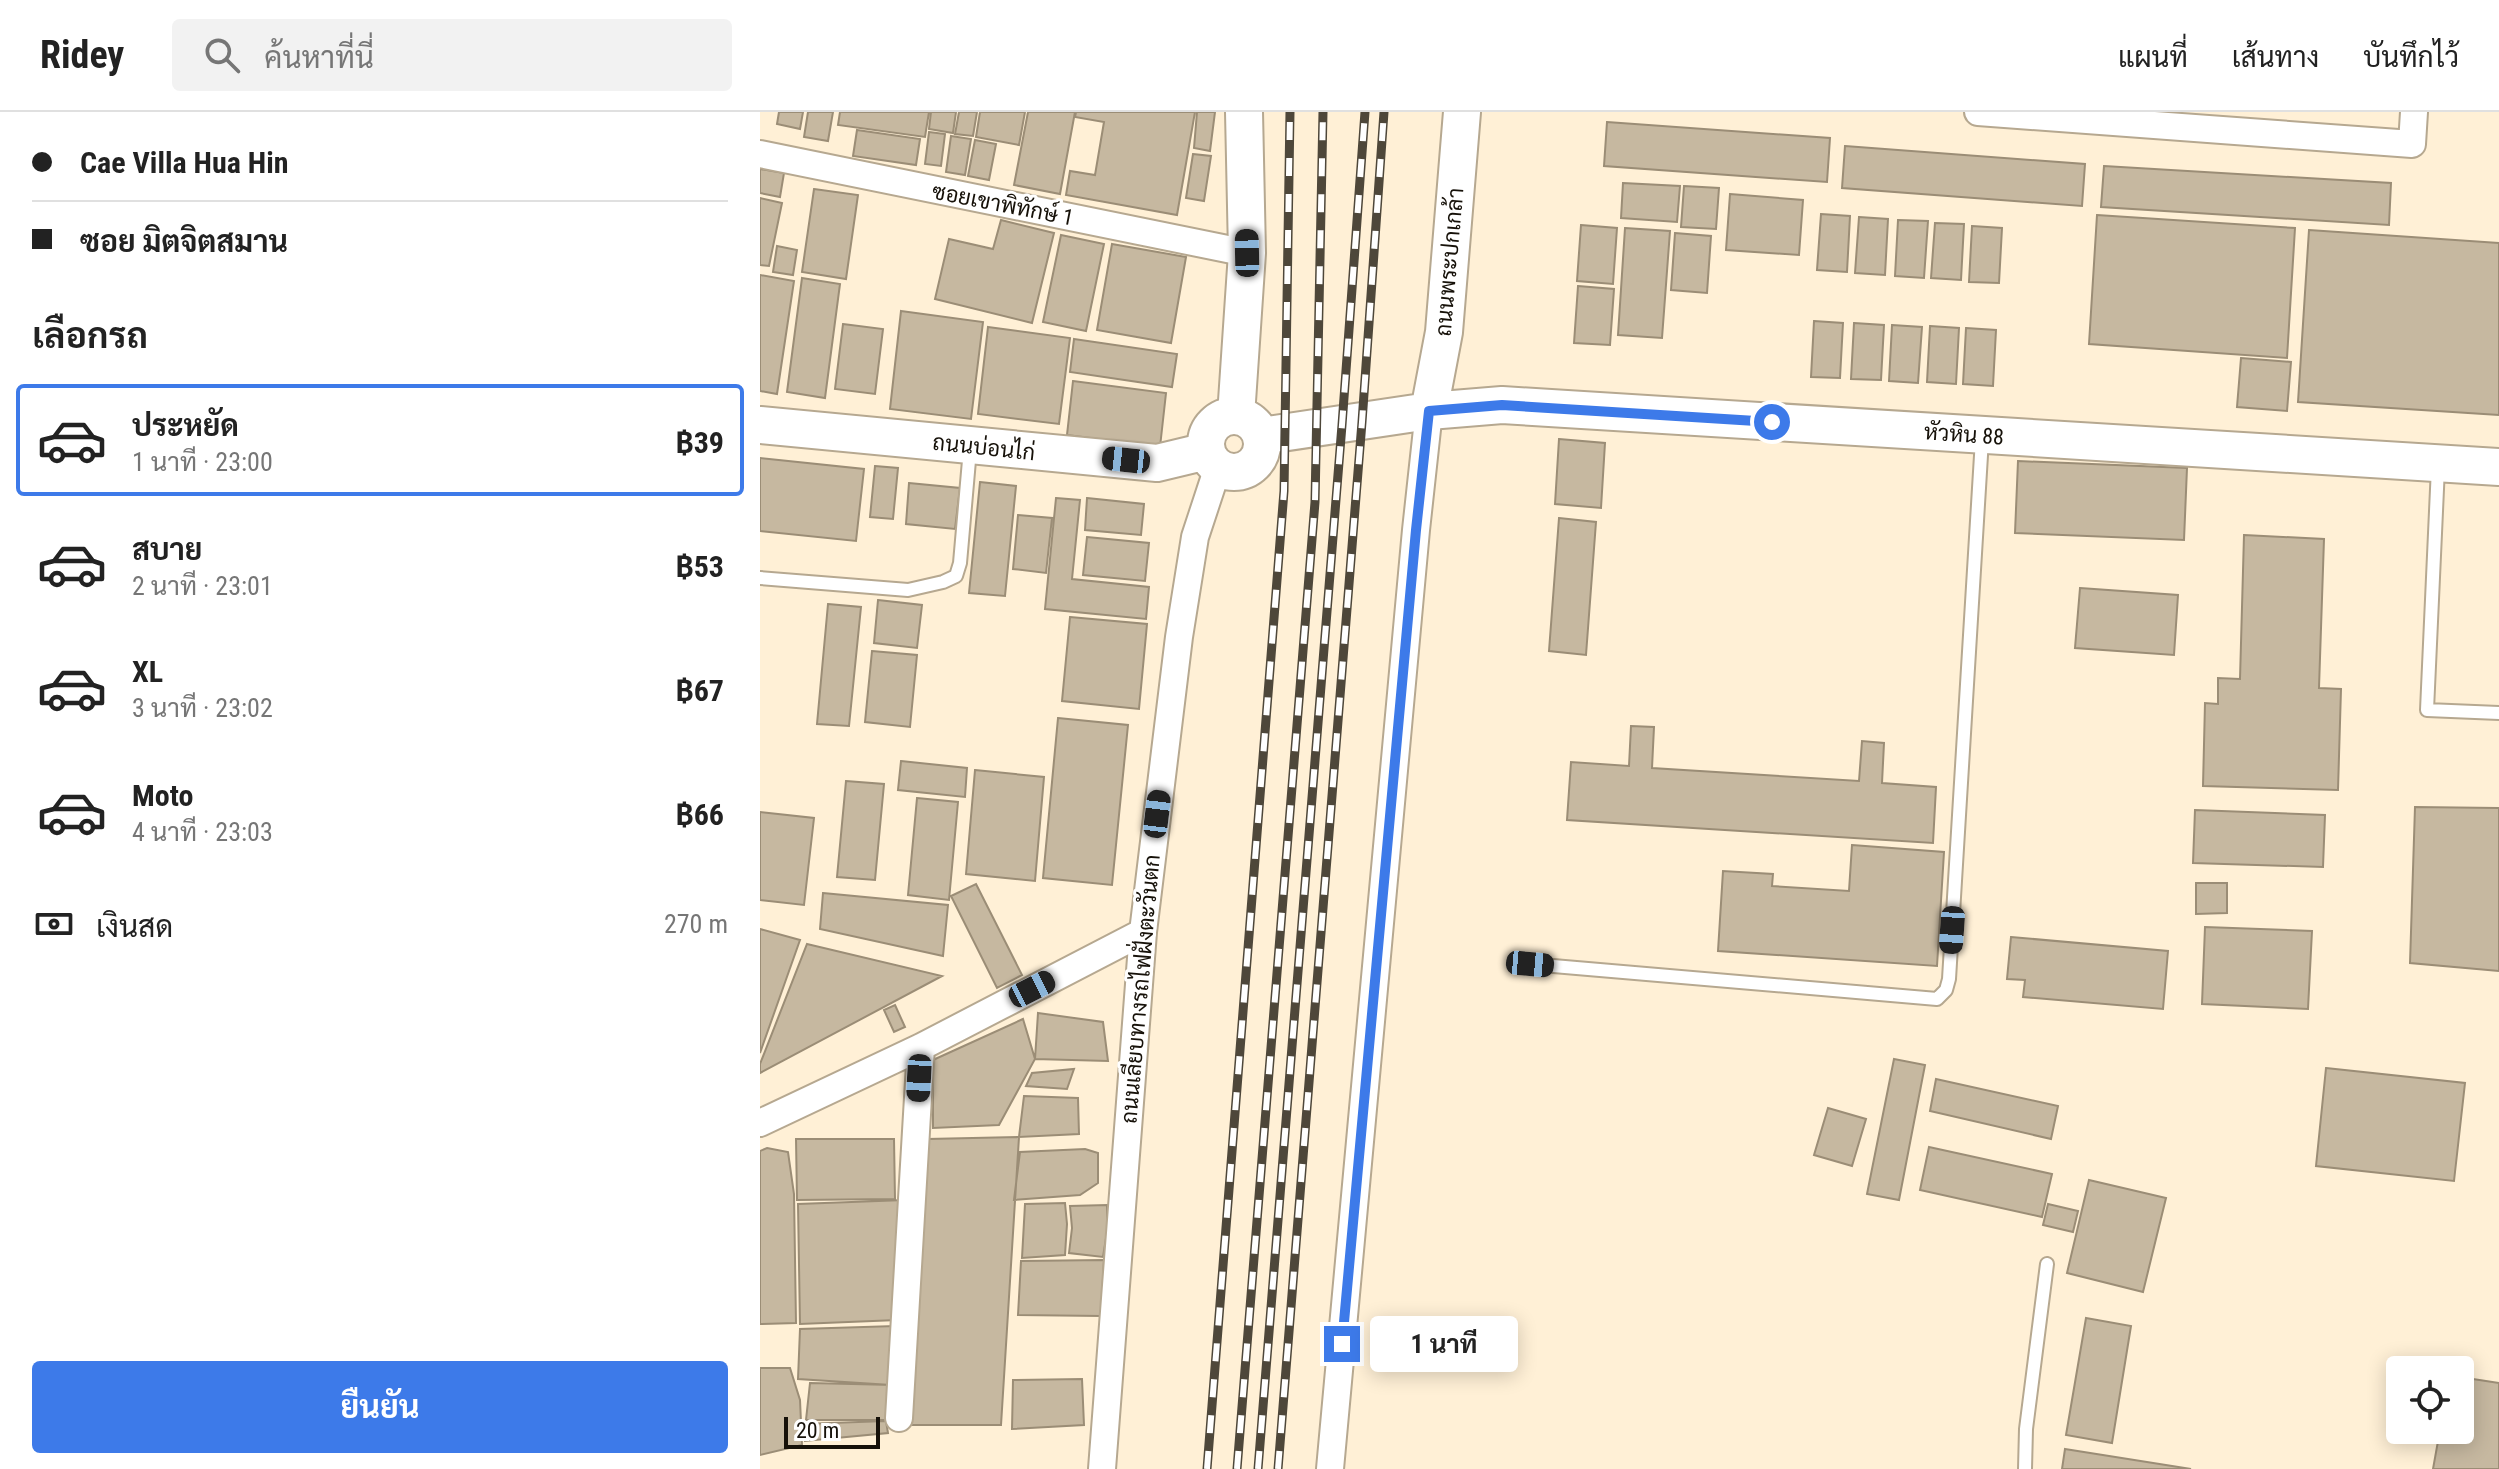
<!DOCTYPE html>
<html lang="th">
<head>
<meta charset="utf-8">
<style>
	:root { --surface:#fff; --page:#f2f2f2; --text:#222; --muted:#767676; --line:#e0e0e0; --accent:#3d7ae9 }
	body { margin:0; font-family:"Roboto Condensed",Sarabun,sans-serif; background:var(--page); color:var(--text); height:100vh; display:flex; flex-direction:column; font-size:30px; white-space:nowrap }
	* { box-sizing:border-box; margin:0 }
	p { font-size:26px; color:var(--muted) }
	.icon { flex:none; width:44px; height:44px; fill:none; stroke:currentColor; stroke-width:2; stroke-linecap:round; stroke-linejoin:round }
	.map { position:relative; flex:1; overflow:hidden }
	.side { display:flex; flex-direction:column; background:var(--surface); width:760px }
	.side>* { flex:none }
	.hud { display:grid; align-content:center; height:176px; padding:0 32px; background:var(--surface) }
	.tools { position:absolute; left:1626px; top:1244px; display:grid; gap:16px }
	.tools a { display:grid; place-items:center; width:88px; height:88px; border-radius:8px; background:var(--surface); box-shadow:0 4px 20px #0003; font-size:40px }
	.scale { position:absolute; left:24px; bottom:20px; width:96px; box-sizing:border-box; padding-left:8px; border:4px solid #161109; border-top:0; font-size:22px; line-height:28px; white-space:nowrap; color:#161109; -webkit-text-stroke:6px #fff; paint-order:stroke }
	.end { position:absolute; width:36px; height:36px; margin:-18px; border:10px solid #3d7ae9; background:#fff; box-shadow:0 0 0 4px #fff }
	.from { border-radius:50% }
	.bubble { position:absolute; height:56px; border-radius:8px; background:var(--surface); box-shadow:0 4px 20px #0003; font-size:26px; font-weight:700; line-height:56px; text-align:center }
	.car { position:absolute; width:24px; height:48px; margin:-24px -12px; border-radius:10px; box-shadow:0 0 6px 2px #0007; background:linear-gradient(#222 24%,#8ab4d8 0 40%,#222 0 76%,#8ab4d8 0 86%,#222 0) }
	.hud b { display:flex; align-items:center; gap:28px; height:76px; font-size:30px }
	.hud b+b { border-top:2px solid var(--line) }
	.hud i { width:20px; height:20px; background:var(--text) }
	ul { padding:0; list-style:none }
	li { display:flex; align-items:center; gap:24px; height:112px; margin:0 16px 12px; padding:0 16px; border:4px solid transparent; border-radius:8px }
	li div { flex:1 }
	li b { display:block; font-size:30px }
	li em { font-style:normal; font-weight:700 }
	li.active { border-color:var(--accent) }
	li>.icon { width:72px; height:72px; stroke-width:1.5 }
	h2 { padding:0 32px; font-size:36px; line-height:96px }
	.pay { display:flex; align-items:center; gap:20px; height:88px; padding:0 32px; font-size:30px }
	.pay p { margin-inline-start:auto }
	.action { display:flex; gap:16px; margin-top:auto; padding:16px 32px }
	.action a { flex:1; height:92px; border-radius:8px; background:var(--accent); color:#fff; font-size:32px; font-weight:700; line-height:92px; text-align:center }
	header { display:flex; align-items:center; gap:48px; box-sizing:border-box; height:112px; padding:0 40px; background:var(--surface); border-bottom:2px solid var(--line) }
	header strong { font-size:38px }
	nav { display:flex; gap:44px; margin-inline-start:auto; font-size:28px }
	.search { width:560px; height:72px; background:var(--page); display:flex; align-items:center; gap:20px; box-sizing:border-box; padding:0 28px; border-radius:8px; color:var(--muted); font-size:30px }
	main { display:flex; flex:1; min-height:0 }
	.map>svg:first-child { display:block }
	.building { fill:#c6b8a0; stroke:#9b8d76; stroke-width:2 }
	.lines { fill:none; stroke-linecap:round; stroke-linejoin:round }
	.lane-casing { stroke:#b6a890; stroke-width:16 }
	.street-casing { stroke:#b6a890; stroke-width:30 }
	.secondary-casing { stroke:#b6a890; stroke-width:40 }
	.lane { stroke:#fff; stroke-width:12 }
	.street { stroke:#fff; stroke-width:26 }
	.secondary { stroke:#fff; stroke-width:36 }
	.rail-casing { stroke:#4e473a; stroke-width:9 }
	.rail { stroke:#fff; stroke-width:6; stroke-dasharray:18; stroke-linecap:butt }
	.route { stroke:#3d7ae9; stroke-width:10 }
	.labels { text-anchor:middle; stroke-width:6; stroke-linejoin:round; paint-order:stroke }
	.street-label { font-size:22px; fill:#161109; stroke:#fff }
</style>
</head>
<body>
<header>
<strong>Ridey</strong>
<div class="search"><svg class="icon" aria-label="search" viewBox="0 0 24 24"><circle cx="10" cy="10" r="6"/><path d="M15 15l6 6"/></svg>ค้นหาที่นี่</div>
<nav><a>แผนที่</a><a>เส้นทาง</a><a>บันทึกไว้</a></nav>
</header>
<main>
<section class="side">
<div class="hud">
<b><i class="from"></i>Cae Villa Hua Hin</b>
<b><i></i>ซอย มิตจิตสมาน</b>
</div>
<h2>เลือกรถ</h2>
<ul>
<li class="active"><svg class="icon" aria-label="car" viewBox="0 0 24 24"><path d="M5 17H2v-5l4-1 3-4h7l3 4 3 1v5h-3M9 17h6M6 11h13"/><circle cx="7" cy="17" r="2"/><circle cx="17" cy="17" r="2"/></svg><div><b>ประหยัด</b><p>1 นาที · 23:00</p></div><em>฿39</em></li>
<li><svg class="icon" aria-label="car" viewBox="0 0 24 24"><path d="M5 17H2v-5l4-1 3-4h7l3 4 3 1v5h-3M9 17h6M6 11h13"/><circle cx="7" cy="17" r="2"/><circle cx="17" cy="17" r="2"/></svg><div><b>สบาย</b><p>2 นาที · 23:01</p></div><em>฿53</em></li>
<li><svg class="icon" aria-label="car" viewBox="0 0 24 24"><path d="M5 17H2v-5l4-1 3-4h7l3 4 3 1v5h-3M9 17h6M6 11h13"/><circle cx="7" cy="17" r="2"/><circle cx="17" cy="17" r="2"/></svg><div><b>XL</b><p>3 นาที · 23:02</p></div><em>฿67</em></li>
<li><svg class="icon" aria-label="car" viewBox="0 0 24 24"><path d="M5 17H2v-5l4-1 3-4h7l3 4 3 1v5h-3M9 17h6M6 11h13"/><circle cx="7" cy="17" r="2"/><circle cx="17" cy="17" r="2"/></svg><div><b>Moto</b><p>4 นาที · 23:03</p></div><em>฿66</em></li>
</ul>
<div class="pay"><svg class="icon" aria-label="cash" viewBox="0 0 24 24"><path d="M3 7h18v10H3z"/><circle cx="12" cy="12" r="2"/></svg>เงินสด<p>270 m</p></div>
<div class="action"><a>ยืนยัน</a></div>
</section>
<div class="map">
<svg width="1739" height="1357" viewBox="0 0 1739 1357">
	<rect width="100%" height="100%" fill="#fff0d6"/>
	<!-- building -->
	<path class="building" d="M19,0h24l-3,17 -23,-5z
		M48,0h25l-5,29 -24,-4z
		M80,0h89l-4,25 -87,-12z
		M171,0h25l-3,21 -24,-4z
		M199,0h18l-4,24 -18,-2z
		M220,0h45l-6,33 -43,-8z
		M268,0h47l-15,82 -46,-9z
		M316,0h119l-18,103 -111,-20 4,-24 25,4 9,-53 -29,-5z
		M437,0h18l-5,39 -16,-3z
		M847,10l223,16 -3,44 -223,-16z
		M97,18l63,9 -4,26 -63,-9z
		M169,20l16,2 -4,32 -16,-2z
		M191,24l20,3 -6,36 -19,-3z
		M215,28l21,4 -7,36 -21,-4z
		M1085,34l240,18 -3,42 -240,-18z
		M433,42l18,2 -7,45 -18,-3z
		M1344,54l287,17 -2,42 -288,-18z
		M0,57l24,4 -4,24 -20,-4z
		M863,71l57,3 -3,36 -56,-4z
		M924,74l35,2 -3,41 -35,-2z
		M54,77l44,6 -12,84 -44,-7z
		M970,82l73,6 -4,55 -73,-5z
		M0,86l22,5 -13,63 -9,-1z
		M1061,102l29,2 -3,56 -30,-2z
		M1337,103l198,13 -8,130 -198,-14z
		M1099,105l29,2 -3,56 -30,-2z
		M241,108l53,13 -22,90 -97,-24 14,-60 44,10z
		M1138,108l30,1 -4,57 -29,-2z
		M1175,111l29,1 -3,56 -30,-2z
		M821,113l36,3 -4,56 -36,-3z
		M1212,114l30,2 -3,55 -30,-1z
		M865,116l45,3 -8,107 -44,-3z
		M1549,118l190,13v172l-201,-13z
		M915,121l36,3 -4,57 -36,-3z
		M301,123l43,9 -18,87 -43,-9z
		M352,132l74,13 -15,86 -74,-13z
		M17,134l20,4 -4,25 -20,-3z
		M0,163l34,6 -17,113 -17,-3z
		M42,166l38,6 -15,114 -38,-6z
		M818,174l36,3 -4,56 -36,-2z
		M141,199l82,11 -12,97 -81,-10z
		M1054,209l29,2 -3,55 -29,-1z
		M1094,211l30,2 -3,55 -30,-1z
		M83,212l40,5 -8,65 -40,-5z
		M1132,213l30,2 -4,56 -29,-2z
		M1170,214l29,2 -3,56 -29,-2z
		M228,215l82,11 -11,86 -81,-10z
		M1206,216l30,2 -3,56 -30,-2z
		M314,227l103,15 -5,33 -102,-15z
		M1481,246l50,4 -4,49 -50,-4z
		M313,269l93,12 -6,54 -93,-12z
		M799,327l46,4 -4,65 -46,-4z
		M0,346l104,11 -8,72 -96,-10z
		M1258,349l169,7 -3,72 -169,-7z
		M115,354l23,2 -5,51 -23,-2z
		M220,370l36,4 -11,110 -36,-3z
		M149,371l51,5 -5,41 -49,-5z
		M296,386l24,2 -8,79 77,8 -3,32 -101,-10z
		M327,386l57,6 -3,31 -56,-5z
		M258,403l34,3 -6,55 -33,-4z
		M799,406l37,4 -10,133 -37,-4z
		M1484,423l80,4 -5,149 22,1 -3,101 -135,-4 2,-83 13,1v-26l22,1z
		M327,425l62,6 -4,38 -62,-6z
		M1320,476l98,7 -4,60 -99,-7z
		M118,488l44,5 -5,43 -43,-5z
		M68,492l33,3 -12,119 -32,-2z
		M310,505l77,7 -8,85 -77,-8z
		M112,539l45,4 -7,72 -45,-5z
		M298,606l70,7 -16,160 -69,-7z
		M871,614l23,1 -2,41 207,13 3,-40 22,2 -2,40 54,4 -3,56 -366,-23 4,-58 58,4z
		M141,649l66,7 -2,29 -67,-7z
		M215,658l69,7 -9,104 -69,-7z
		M86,669l38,3 -9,96 -38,-3z
		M157,686l41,4 -9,98 -41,-5z
		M1655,695l84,1v163l-89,-8z
		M1435,698l130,5 -2,52 -130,-4z
		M0,700l54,6 -10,87 -44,-5z
		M1092,733l92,7 -7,114 -219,-15 5,-80 50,3 -1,12 77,5z
		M1436,771h31v30l-31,1z
		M216,772l46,91 -25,13 -46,-92z
		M63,781l125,12 -5,51 -123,-27z
		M1445,815l107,4 -4,78 -106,-5z
		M0,817l40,11 -40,113z
		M1251,825l157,14 -5,58 -140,-12 2,-17 -18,-1z
		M47,832l135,32 -182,97v-9z
		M135,893l10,22 -11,5 -10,-22z
		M278,901l65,9 5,39 -73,-2z
		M263,907l12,40 -36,66 -66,3v-68z
		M1134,947l31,6 -26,135 -32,-6z
		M1566,956l139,15 -11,98 -138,-15z
		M314,957l-7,20 -41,-3 6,-13z
		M1176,967l122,27 -7,33 -121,-28z
		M264,984l54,2 1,36 -60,3z
		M1068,996l38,11 -14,47 -38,-11z
		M259,1025l-18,288h-90l17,-286z
		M36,1027h98l1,60 -98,1z
		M1169,1035l123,27 -10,43 -122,-27z
		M7,1036l21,4 6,42 2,129 -36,1v-173z
		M325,1037l13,4v30l-18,12 -66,5 6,-48z
		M1329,1068l77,18 -23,94 -76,-19z
		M145,1088l-8,120 -97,4 -2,-120z
		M305,1091l2,21 -2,31 -43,3 3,-54z
		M1288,1092l30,7 -5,21 -30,-7z
		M347,1093v27l-4,25 -34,-4 3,-25 -2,-22z
		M344,1148l-3,56 -83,-1 3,-54z
		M1326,1206l45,8 -19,117 -46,-8z
		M135,1214l-4,59 -93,-6 2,-50z
		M0,1256h30l10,32 2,45 -42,10z
		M1700,1265l39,6v86h-66l7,-39h20z
		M322,1267l2,46 -72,4 1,-49z
		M50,1271l84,2 -4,35h-84z
		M126,1309l2,12 -83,8 -2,-17z
		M1305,1337l126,20h-129z"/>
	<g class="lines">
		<!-- lane casing -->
		<g class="lane-casing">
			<path id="lane" d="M1678,355l-11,243 72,3
				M0,466l148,12 35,-8 13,-6 4,-13 10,-114
				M770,852l407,35 9,-9 3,-11 33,-540
				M1265,1357l1,-40 21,-165"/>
		</g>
		<!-- street casing -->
		<g class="street-casing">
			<path id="street" d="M1218,0l434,32 2,-32
				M0,42l487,99
				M0,1011l161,-76 222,-115
				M139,1306l22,-371
				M342,1357l41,-537 36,-295 16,-100 23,-70
				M570,1357l86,-939 13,-119"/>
		</g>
		<!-- secondary casing -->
		<g class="secondary-casing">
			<path id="secondary" d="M669,299l15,-79 18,-220
				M476,304l11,-163 -3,-141
				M446 332a28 28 0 1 1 56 0a28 28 0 1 1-56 0Z
				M0,313l397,38 50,-12
				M501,324l168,-25 73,-6 997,62"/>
		</g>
		<!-- lane -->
		<use href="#lane" class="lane"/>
		<!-- street -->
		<use href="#street" class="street"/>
		<!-- secondary -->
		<use href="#secondary" class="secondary"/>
		<!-- rail casing -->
		<g class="rail-casing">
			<path id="rail" d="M447,1357l77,-978 6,-379
				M477,1357l78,-967 8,-390
				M498,1357l84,-1044 23,-313
				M518,1357l84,-1047 22,-310"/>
		</g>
		<!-- rail -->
		<use href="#rail" class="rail"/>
	</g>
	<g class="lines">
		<!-- route -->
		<path class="route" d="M582,1232l74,-814 13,-119 73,-6 270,17"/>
	</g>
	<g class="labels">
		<!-- street labels -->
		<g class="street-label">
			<text transform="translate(243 92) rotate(11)" y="8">ซอยเขาพิทักษ์ 1</text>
			<text transform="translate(689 150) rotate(-85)" y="8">ถนนพระปกเกล้า</text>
			<text transform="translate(1204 322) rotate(4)" y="8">หัวหิน 88</text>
			<text transform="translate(224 335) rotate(6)" y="8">ถนนบ่อนไก่</text>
			<text transform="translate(380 877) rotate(-85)" y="8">ถนนเลียบทางรถไฟฝั่งตะวันตก</text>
		</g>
	</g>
</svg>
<div class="tools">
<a><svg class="icon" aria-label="locate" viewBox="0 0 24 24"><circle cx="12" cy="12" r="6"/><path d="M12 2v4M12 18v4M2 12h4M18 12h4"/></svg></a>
</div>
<div class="scale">20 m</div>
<i class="end from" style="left:1012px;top:310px"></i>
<i class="end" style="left:582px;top:1232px"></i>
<div class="bubble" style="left:610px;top:1204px;width:148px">1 นาที</div>
<i class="car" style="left:487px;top:141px;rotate:359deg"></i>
<i class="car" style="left:366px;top:348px;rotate:276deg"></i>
<i class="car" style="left:397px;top:702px;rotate:7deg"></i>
<i class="car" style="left:1192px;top:818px;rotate:184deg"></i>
<i class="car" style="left:770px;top:852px;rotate:95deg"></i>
<i class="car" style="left:272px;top:877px;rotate:63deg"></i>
<i class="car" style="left:159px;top:966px;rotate:183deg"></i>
</div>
</main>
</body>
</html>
